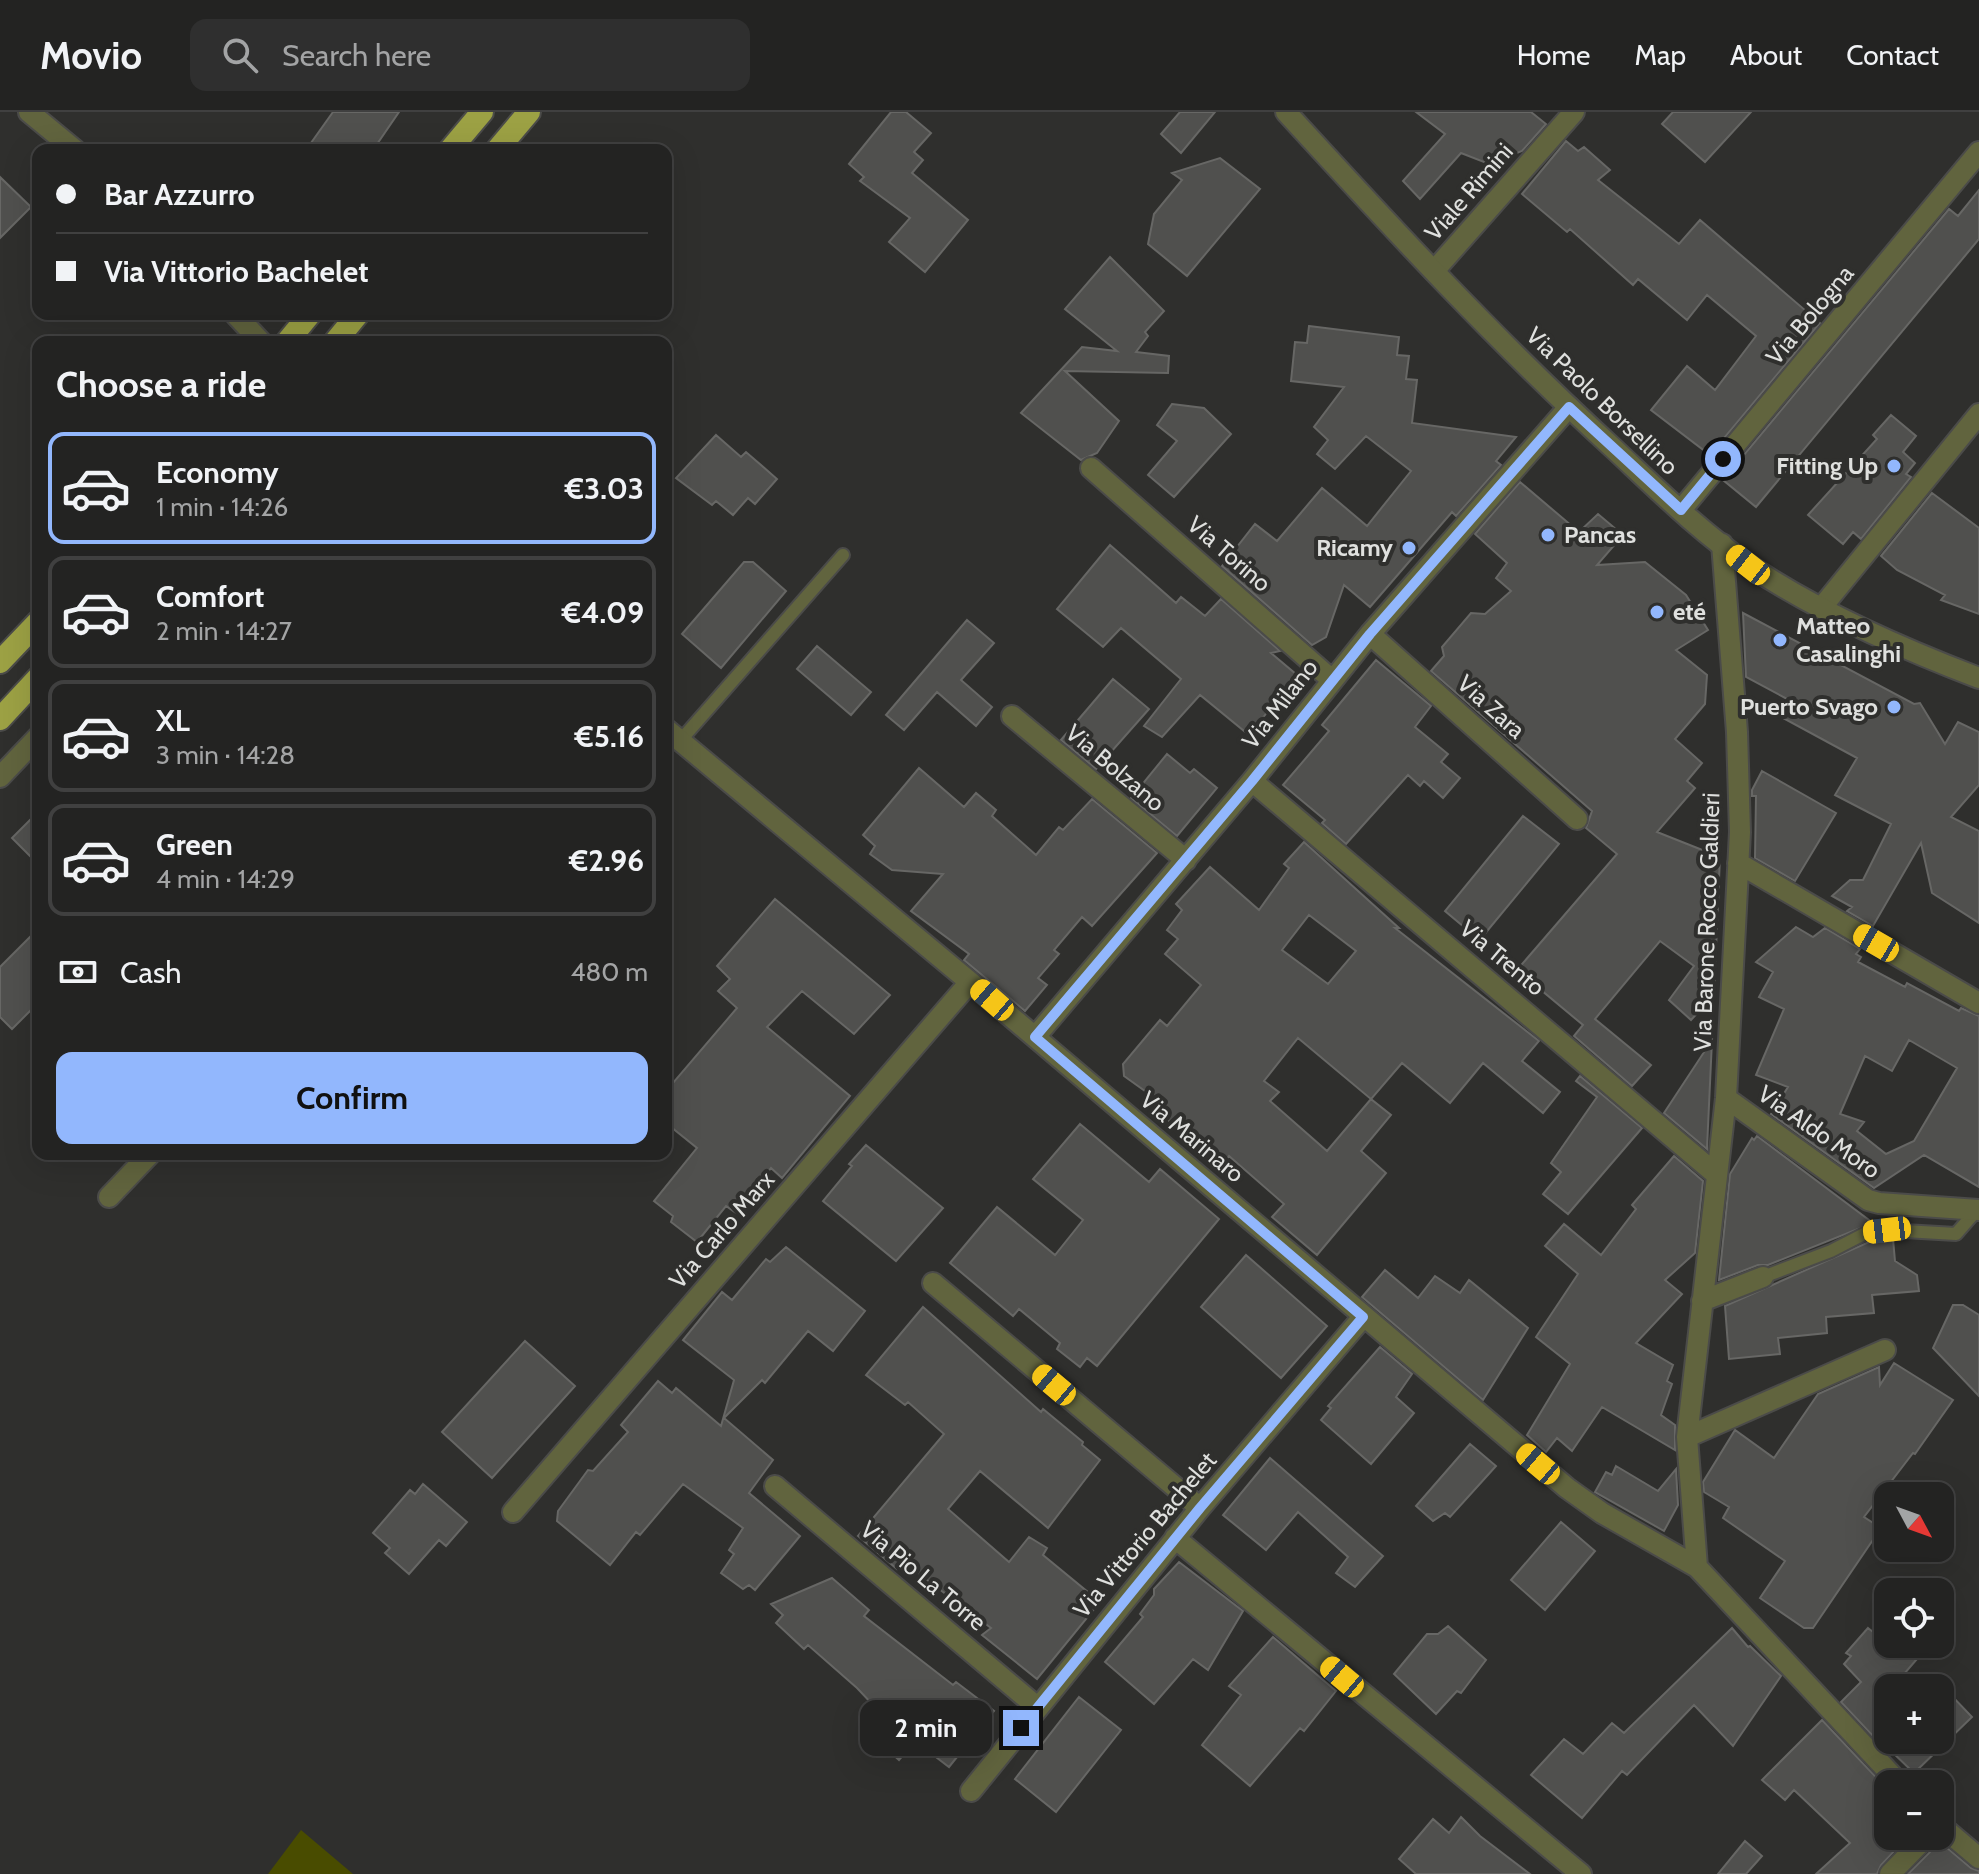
<!DOCTYPE html>
<html lang="en">
<head>
<meta charset="utf-8">
<style>
	:root { --surface:#232322; --page:#2f2f2f; --text:#f1f3f6; --muted:#a3a4a5; --line:#404040; --accent:#92b7fd }
	body { margin:0; font-family:Cabin,sans-serif; background:var(--page); color:var(--text); height:100vh; display:flex; flex-direction:column; font-size:30px; white-space:nowrap }
	* { box-sizing:border-box; margin:0 }
	p { font-size:26px; color:var(--muted) }
	.icon { flex:none; width:44px; height:44px; fill:none; stroke:currentColor; stroke-width:2; stroke-linecap:round; stroke-linejoin:round }
	.map { position:relative; flex:1; overflow:hidden }
	.panel { position:absolute; left:32px; top:224px; width:640px; height:824px; display:flex; flex-direction:column; background:var(--surface); border-radius:16px; box-shadow:0 8px 32px #0002,0 0 0 2px var(--line) }
	.panel>* { flex:none }
	.guide { position:absolute; left:32px; top:32px; width:640px; height:176px; border-radius:16px; box-shadow:0 8px 32px #0002,0 0 0 2px var(--line); display:grid; align-content:center; height:176px; padding:0 24px; background:var(--surface) }
	.needle { width:52px; rotate:131deg }
	.tools { position:absolute; left:1874px; top:1370px; display:grid; gap:16px }
	.tools a { display:grid; place-items:center; width:80px; height:80px; border-radius:16px; background:var(--surface); box-shadow:0 8px 32px #0002,0 0 0 2px var(--line); font-size:40px }
	.end { position:absolute; width:36px; height:36px; margin:-18px; border:10px solid #92b7fd; background:#111; box-shadow:0 0 0 4px #111 }
	.from { border-radius:50% }
	.bubble { position:absolute; height:56px; border-radius:16px; background:var(--surface); box-shadow:0 8px 32px #0002,0 0 0 2px var(--line); font-size:26px; font-weight:700; line-height:56px; text-align:center }
	.car { position:absolute; width:24px; height:48px; margin:-24px -12px; border-radius:10px; box-shadow:0 0 6px 2px #0007; background:linear-gradient(#f5c518 24%,#345 0 40%,#f5c518 0 76%,#345 0 86%,#f5c518 0) }
	.guide b { display:flex; align-items:center; gap:28px; height:76px; font-size:30px }
	.guide b+b { border-top:2px solid var(--line) }
	.guide i { width:20px; height:20px; background:var(--text) }
	ul { padding:0; list-style:none }
	li { display:flex; align-items:center; gap:24px; height:112px; margin:0 16px 12px; padding:0 8px; border:4px solid var(--line); border-radius:16px }
	li div { flex:1 }
	li b { display:block; font-size:30px }
	li em { font-style:normal; font-weight:700 }
	li.current { border-color:var(--accent) }
	li>.icon { width:72px; height:72px; stroke-width:1.5 }
	h2 { padding:0 24px; font-size:36px; line-height:96px }
	.pay { display:flex; align-items:center; gap:20px; height:88px; padding:0 24px; font-size:30px }
	.pay p { margin-inline-start:auto }
	.button { display:flex; gap:16px; margin-top:auto; padding:16px 24px }
	.button a { flex:1; height:92px; border-radius:16px; background:var(--accent); color:#111; font-size:32px; font-weight:700; line-height:92px; text-align:center }
	header { display:flex; align-items:center; gap:48px; box-sizing:border-box; height:112px; padding:0 40px; background:var(--surface); border-bottom:2px solid var(--line) }
	header strong { font-size:38px }
	nav { display:flex; gap:44px; margin-inline-start:auto; font-size:28px }
	.search { width:560px; height:72px; background:var(--page); display:flex; align-items:center; gap:20px; box-sizing:border-box; padding:0 28px; border-radius:16px; color:var(--muted); font-size:30px }
	.map>svg:first-child { display:block }
	.green { fill:#494c00 }
	.building { fill:#50504e; stroke:#676765; stroke-width:2; fill-rule:evenodd }
	.lines { fill:none; stroke-linecap:round; stroke-linejoin:round }
	.service-casing { stroke:#4b4b49; stroke-width:16 }
	.minor-casing { stroke:#4b4b49; stroke-width:24 }
	.tertiary-casing { stroke:#4b4b49; stroke-width:24 }
	.trunk-casing { stroke:#4b4b49; stroke-width:26 }
	.service { stroke:#61643e; stroke-width:12 }
	.minor { stroke:#61643e; stroke-width:20 }
	.tertiary { stroke:#61643e; stroke-width:20 }
	.trunk { stroke:#9ca144; stroke-width:22 }
	.route { stroke:#92b7fd; stroke-width:10 }
	.poi-dot { fill:#92b7fd; stroke:#2f2f2d; stroke-width:3 }
	.labels { text-anchor:middle; stroke-width:8; stroke-linejoin:round; paint-order:stroke }
	.street-label { font-size:24px; fill:#dfe0de; stroke:#2f2f2d }
	.poi-label { font-size:24px; font-weight:bold; fill:#dfe0de; stroke:#2f2f2d; text-anchor:end }
</style>
</head>
<body>
<header>
<strong>Movio</strong>
<div class="search"><svg class="icon" aria-label="search" viewBox="0 0 24 24"><circle cx="10" cy="10" r="6"/><path d="M15 15l6 6"/></svg>Search here</div>
<nav><a>Home</a><a>Map</a><a>About</a><a>Contact</a></nav>
</header>
<div class="map">
<svg width="1979" height="1762" viewBox="0 0 1979 1762">
	<rect width="100%" height="100%" fill="#2f2f2d"/>
	<!-- green -->
	<path class="green" d="M301,1718l52,44h-85z"/>
	<!-- building -->
	<path class="building" d="M333,0h66l-26,38h-67z
		M891,0h15l25,21 -17,19 9,8 -11,13 56,47 -43,52 -36,-30 21,-24 -50,-37 4,-4 -15,-13z
		M1180,0h35l-34,41 -20,-19z
		M1416,0h115l15,12 -24,27 -33,13 -28,-11 -41,46 -17,-18 42,-47z
		M1673,0h78l-46,50 -43,-38z
		M1566,29l12,10 6,-4 26,23 -12,10 81,64 21,-24 120,103 -110,132 -59,-45 36,-44 28,24 41,-54 -49,-41 -20,25 -49,-41 -5,6 -63,-56 -3,3 -45,-38z
		M1220,46l40,31 -73,87 -39,-32 6,-30 28,-34 -10,-7z
		M0,65l31,30 -31,31z
		M1979,78v49l-223,268 -33,-27 226,-271 9,7z
		M1110,145l54,54 -19,21 3,4 -12,16 33,4 -1,17 -103,-2 54,50 -22,32 -16,7 -60,-47 61,-66 35,4 -52,-42z
		M1309,214l90,11 -2,18 12,1 -3,23 11,1 -5,43 104,14 -20,24 5,4 -45,51 -4,-4 -82,95 -26,-22 -18,52 -14,8 -90,-79 33,-42 22,17 45,-53 45,38 44,-55 -45,-35 -31,33 -18,-15 11,-14 -14,-13 30,-40 -53,-6 4,-39 12,1z
		M1172,292l32,4 27,26 -57,63 -26,-22 29,-34 -20,-16z
		M1891,303l25,21 -13,16 12,11 -9,11 5,3 -50,62 -8,-7 -10,12 -35,-29 69,-76 -4,-4z
		M716,323l25,22 5,-5 31,27 -22,25 -7,-6 -15,17 -17,-14 -4,4 -36,-27z
		M1520,370l59,50 19,-18 25,21 -26,30 48,-3 41,33 22,35 -32,20 31,25 -2,29 -30,35 27,24 -15,18 8,7 -38,44 63,25 -6,138 -23,25 -22,-20 25,-34 -34,-25 -65,78 56,46 -19,21 -58,-50 9,-11 -66,-55 100,-116 -31,-26 6,-17 -161,-140 13,-15 -2,-9 29,-34 14,1 26,-23 -15,-13 11,-15 -32,-29z
		M1932,381l47,35v86l-38,-14 4,-5 -48,-25 -16,-14z
		M1110,433l66,58 5,-6 24,19 16,-17 59,52 -9,2 26,22 -48,60 -49,-40 -38,42 -18,-11 37,-47 -60,-51 -18,19 -46,-38z
		M744,450h9l33,29 -65,77 -39,-34z
		M1743,501l171,91 6,-1 25,41 13,-22 21,10v53l-28,32 28,14v92l-47,-30 -11,-50 -48,83 -26,-15 5,-4 -20,-11 18,-16h13l28,-56 -56,-29 22,-37 -74,-40 6,-18 -43,-23z
		M967,508l27,23 -33,37 31,27 -16,19 -39,-34 -33,38 -18,-15z
		M817,534l54,46 -20,23 -54,-46z
		M1376,548l55,46 -16,21 33,27 -7,8 19,16 -17,20 -19,-17 -4,5 -12,-11 -62,69 -24,-21 3,-3 -42,-35 46,-54 -7,-6z
		M1113,567l36,30 -53,60 -35,-29z
		M1167,642l23,19 4,-4 23,19 -40,48 -46,-38z
		M919,656l45,39 12,-14 20,17 -4,6 44,39 23,-28 4,3 29,-31 65,54 -65,73 -10,-9 -28,33 5,4 -21,24 9,7 -22,26 -61,-51 5,-6 -58,-43 32,-37 -51,-4 -22,-16 5,-8 -12,-11z
		M1762,659l74,42 -41,68 -40,-23 1,-62h-4v-6z
		M38,700v52l-26,-26z
		M1523,704l36,28 -76,92 -11,-9h-8l-19,-16z
		M1304,730l95,86h-4l144,113 -17,20 38,31 -17,21 -60,-50 -33,40 -48,-40 -31,36 20,16 -30,36 25,22 -69,82 -45,-38 12,-13 -55,-48 -3,4 -14,-11 -4,2 -51,-39 6,-8 -39,-28 -1,-12 37,-44 7,6 34,-41 -36,-31 13,-15 -11,-9 15,-20 -6,-6 34,-37 49,43 30,-42 -5,-4zM1309,803l47,36 -28,33 -46,-34zM1298,926l73,61 -44,52 -57,-50 9,-9 -15,-11z
		M775,787l115,96 -36,39 -52,-43 -35,36 83,69 -68,82 -11,-10 -35,45 -10,-7 -29,36 -26,-20 2,-6 -19,-15 43,-53 -31,-25v-32l71,-83 -19,-17 12,-12 -13,-13z
		M1796,815l17,10 12,-9 35,21 -4,5 5,3 -3,5 47,25 2,-4 52,28 2,-3 18,8v171l-55,-32 -50,33 -103,-74 17,-27 -32,-12 28,-66 -25,-12 14,-25 -17,-10zM1909,928l48,28 -43,73 -28,13 -29,-23 7,-9 -24,-8 25,-58 27,15z
		M38,817v74l-26,26 -12,-12v-50z
		M1712,928l-5,108v1l-43,-36z
		M1580,964l62,52 -74,86 -25,-20 18,-22 -10,-9 46,-66 -21,-16z
		M1080,1012l69,58 11,-13 59,50 -122,147 -10,-8 -7,9 -23,-18 3,-6 -41,-34 -6,7 -63,-53 47,-56 58,48 28,-35 -50,-41z
		M1757,1024l116,87 -105,42h-10l-39,15 11,-106 22,-36 2,2z
		M866,1033l77,63 -47,53 -73,-60 29,-35 -3,-2z
		M1674,1044l29,25 -8,72 -30,27 17,14 -46,49 37,22 -6,16 5,3 -11,31 14,10v25l-73,-43 -30,44 -15,-13 -11,14 -19,-17 43,-71 -34,-27 42,-63 -33,-28 19,-22 37,31 35,-46 -4,-4z
		M1887,1127h6l2,22 22,14 2,16 -47,4 2,18 -48,4 1,16 -49,5 2,16 -51,5 -4,-53 144,-64z
		M786,1135l79,64 -32,40 -25,-20 -43,52 -3,-3 -38,38 49,42 -24,33 51,43 -45,54 -6,-5 -6,4 -22,-16 13,-19 -5,-4 14,-22 -60,-44 -43,51 -4,-3 -26,33 -53,-44 1,-10 30,-41 5,1 35,-39 -7,-7 37,-44 14,12 4,-5 45,38 13,-46 -51,-40 39,-48 10,8 34,-41 4,3z
		M1246,1143l81,71 -46,52 -80,-71z
		M1385,1158l33,28 17,-22 25,17 9,-13 59,48 -45,72 -121,-103z
		M1953,1193h10l16,10v81l-46,-48z
		M923,1195l118,105 2,-3 40,33 -1,3 18,15 -52,68 -68,-57 -32,38 61,53 20,-25 18,11 -4,7 57,47 -63,77 -55,-44 9,-7 -88,-66 -6,7 -39,-33 86,-102 -36,-32 -3,3 -39,-30z
		M525,1229l50,45 -83,92 -50,-46z
		M1380,1235l32,27 -16,23 18,16 -43,51 -50,-44 10,-12 -3,-2z
		M1894,1251l59,37 -38,54 -2,-1 -49,64 17,11 -68,100h-9l-44,-30 25,-37 -62,-43 6,-11 -25,-15 -1,-10 32,-52 39,28 44,-64 61,-27 1,18z
		M1470,1332l26,22 -46,51 -5,-4 -12,8 -17,-15z
		M1270,1346l113,98 -28,31 -19,-14 12,-16 -50,-45 -32,38 -43,-35z
		M1616,1354l42,25 18,-22 2,36 -14,26 -69,-39 11,-20 6,3z
		M423,1372l44,38 -21,24 -7,-6 -30,34 -24,-21 5,-5 -17,-15 37,-43 5,4z
		M1561,1410l34,29 -50,59 -34,-30z
		M1179,1450l64,49 -35,59 -15,-11 -39,45 -49,-42 38,-45 -3,-3 14,-19v-6z
		M832,1466l37,32 -5,6 89,69 3,-3 38,29 -45,56 -34,-26 -16,19 -21,-19 14,-16 -35,-37 -49,-43 -4,4 -28,-26 7,-8 -12,-11z
		M1448,1514l38,34 -25,33 -4,-2 -21,23 -42,-40 33,-40h11z
		M1732,1516l16,19 2,-1 31,30 -48,70 -39,-41 -67,70 -5,-4 -40,47 -51,-43 33,-36 19,15 29,-31 12,10z
		M1868,1516l20,16h15l14,15 -25,29h-4v52h52v-34l12,-10 20,21 -58,56 -26,-25v4l-47,-50 20,-20 -17,-18 7,-8 -5,-3z
		M1273,1525l63,54 -32,40 -4,-3 -50,58 -48,-41 39,-50 -12,-9z
		M1079,1585l42,33 -65,82 -41,-33z
		M1822,1608l66,70v46l12,9 -19,20 -4,9h-61l34,-31 -56,-53 -9,10 -23,-20z
		M1461,1705l19,19 50,38h-114l-17,-15 34,-40 16,14z
		M1745,1729l17,15 -16,18h-28z
		M1940,1730l31,26 8,3v3h-71z"/>
	<g class="lines">
		<!-- service casing -->
		<g class="service-casing">
			<path id="service" d="M680,629l163,-186
				M1763,1165l68,-26 35,-18 21,-3 69,4 21,-24"/>
		</g>
		<!-- minor casing -->
		<g class="minor-casing">
			<path id="minor" d="M29,0l46,38
				M1434,159l140,-159
				M235,202l26,28
				M1091,356l241,212
				M1681,398l298,-358
				M1722,432l15,188 3,100 -14,266 -39,339 10,130 203,217
				M1822,495l157,-193
				M1370,522l207,185
				M1012,604l174,144
				M666,617l304,253 597,506 35,25 95,54
				M0,665l38,-40
				M1252,669l465,394
				M1738,751l241,140
				M1035,925l217,-256 118,-147 199,-227
				M1726,986l142,102 11,3 100,7
				M109,1085l41,-43
				M933,1171l267,225
				M1702,1189l61,-24
				M1687,1325l198,-87
				M775,1374l262,221
				M513,1400l457,-530
				M1175,1426l406,336
				M971,1679l229,-283 163,-191
				M1940,1713l39,33
				M1890,1762l37,-38"/>
		</g>
		<!-- tertiary casing -->
		<g class="tertiary-casing">
			<path id="tertiary" d="M1286,0c105,115 211,230 326,335 44,41 88,85 138,119 68,46 153,83 229,112"/>
		</g>
		<!-- trunk casing -->
		<g class="trunk-casing">
			<path id="trunk" d="M450,38l32,-38
				M497,38l32,-38
				M287,230l23,-28
				M335,230l23,-28
				M0,550l38,-40
				M0,607l38,-41"/>
		</g>
		<!-- service -->
		<use href="#service" class="service"/>
		<!-- minor -->
		<use href="#minor" class="minor"/>
		<!-- tertiary -->
		<use href="#tertiary" class="tertiary"/>
		<!-- trunk -->
		<use href="#trunk" class="trunk"/>
	</g>
	<g class="lines">
		<!-- route -->
		<path class="route" d="M1021,1616l179,-220 163,-191 -328,-280 217,-256 118,-147 199,-227 112,103 42,-51"/>
	</g>
	<!-- markers -->
	<g class="poi-dot">
		<circle cx="1894" cy="354" r="8"/>
		<circle cx="1548" cy="423" r="8"/>
		<circle cx="1409" cy="436" r="8"/>
		<circle cx="1657" cy="500" r="8"/>
		<circle cx="1780" cy="528" r="8"/>
		<circle cx="1894" cy="595" r="8"/>
	</g>
	<g class="labels">
		<!-- street labels -->
		<g class="street-label">
			<text transform="translate(1469 80) rotate(-49)" y="8">Viale Rimini</text>
			<text transform="translate(1810 203) rotate(-50)" y="8">Via Bologna</text>
			<text transform="translate(1602 289) rotate(44)" y="8">Via Paolo Borsellino</text>
			<text transform="translate(1229 442) rotate(41)" y="8">Via Torino</text>
			<text transform="translate(1280 592) rotate(-52)" y="8">Via Milano</text>
			<text transform="translate(1491 595) rotate(42)" y="8">Via Zara</text>
			<text transform="translate(1115 656) rotate(40)" y="8">Via Bolzano</text>
			<text transform="translate(1707 810) rotate(-88)" y="8">Via Barone Rocco Galdieri</text>
			<text transform="translate(1502 846) rotate(40)" y="8">Via Trento</text>
			<text transform="translate(1819 1020) rotate(35)" y="8">Via Aldo Moro</text>
			<text transform="translate(1192 1025) rotate(40)" y="8">Via Marinaro</text>
			<text transform="translate(722 1118) rotate(-49)" y="8">Via Carlo Marx</text>
			<text transform="translate(1145 1423) rotate(-50)" y="8">Via Vittorio Bachelet</text>
			<text transform="translate(923 1464) rotate(40)" y="8">Via Pio La Torre</text>
		</g>
		<!-- poi labels -->
		<g class="poi-label">
			<text x="1878" y="362">Fitting Up</text>
			<text x="1564" y="431" text-anchor="start">Pancas</text>
			<text x="1393" y="444">Ricamy</text>
			<text x="1673" y="508" text-anchor="start">eté</text>
			<text x="1796" y="522" text-anchor="start">Matteo<tspan x="1796" dy="28">Casalinghi</tspan></text>
			<text x="1878" y="603">Puerto Svago</text>
		</g>
	</g>
</svg>
<div class="tools">
<a><svg class="needle" viewBox="-14 -14 28 28"><path d="M0-13l5 13h-10z" fill="#e53935"/><path d="M0 13l5-13h-10z" fill="#a3a4a5"/></svg></a>
<a><svg class="icon" aria-label="locate" viewBox="0 0 24 24"><circle cx="12" cy="12" r="6"/><path d="M12 2v4M12 18v4M2 12h4M18 12h4"/></svg></a>
<a>+</a>
<a>−</a>
</div>
<i class="end from" style="left:1723px;top:347px"></i>
<i class="end" style="left:1021px;top:1616px"></i>
<div class="bubble" style="left:860px;top:1588px;width:132px">2 min</div>
<i class="car" style="left:1748px;top:453px;rotate:308deg"></i>
<i class="car" style="left:1876px;top:831px;rotate:300deg"></i>
<i class="car" style="left:992px;top:888px;rotate:311deg"></i>
<i class="car" style="left:1887px;top:1118px;rotate:263deg"></i>
<i class="car" style="left:1054px;top:1273px;rotate:310deg"></i>
<i class="car" style="left:1538px;top:1352px;rotate:310deg"></i>
<i class="car" style="left:1342px;top:1565px;rotate:310deg"></i>
<div class="guide">
<b><i class="from"></i>Bar Azzurro</b>
<b><i></i>Via Vittorio Bachelet</b>
</div>
<section class="panel">
<h2>Choose a ride</h2>
<ul>
<li class="current"><svg class="icon" aria-label="car" viewBox="0 0 24 24"><path d="M5 17H2v-5l4-1 3-4h7l3 4 3 1v5h-3M9 17h6M6 11h13"/><circle cx="7" cy="17" r="2"/><circle cx="17" cy="17" r="2"/></svg><div><b>Economy</b><p>1 min · 14:26</p></div><em>€3.03</em></li>
<li><svg class="icon" aria-label="car" viewBox="0 0 24 24"><path d="M5 17H2v-5l4-1 3-4h7l3 4 3 1v5h-3M9 17h6M6 11h13"/><circle cx="7" cy="17" r="2"/><circle cx="17" cy="17" r="2"/></svg><div><b>Comfort</b><p>2 min · 14:27</p></div><em>€4.09</em></li>
<li><svg class="icon" aria-label="car" viewBox="0 0 24 24"><path d="M5 17H2v-5l4-1 3-4h7l3 4 3 1v5h-3M9 17h6M6 11h13"/><circle cx="7" cy="17" r="2"/><circle cx="17" cy="17" r="2"/></svg><div><b>XL</b><p>3 min · 14:28</p></div><em>€5.16</em></li>
<li><svg class="icon" aria-label="car" viewBox="0 0 24 24"><path d="M5 17H2v-5l4-1 3-4h7l3 4 3 1v5h-3M9 17h6M6 11h13"/><circle cx="7" cy="17" r="2"/><circle cx="17" cy="17" r="2"/></svg><div><b>Green</b><p>4 min · 14:29</p></div><em>€2.96</em></li>
</ul>
<div class="pay"><svg class="icon" aria-label="cash" viewBox="0 0 24 24"><path d="M3 7h18v10H3z"/><circle cx="12" cy="12" r="2"/></svg>Cash<p>480 m</p></div>
<div class="button"><a>Confirm</a></div>
</section>
</div>
</body>
</html>
